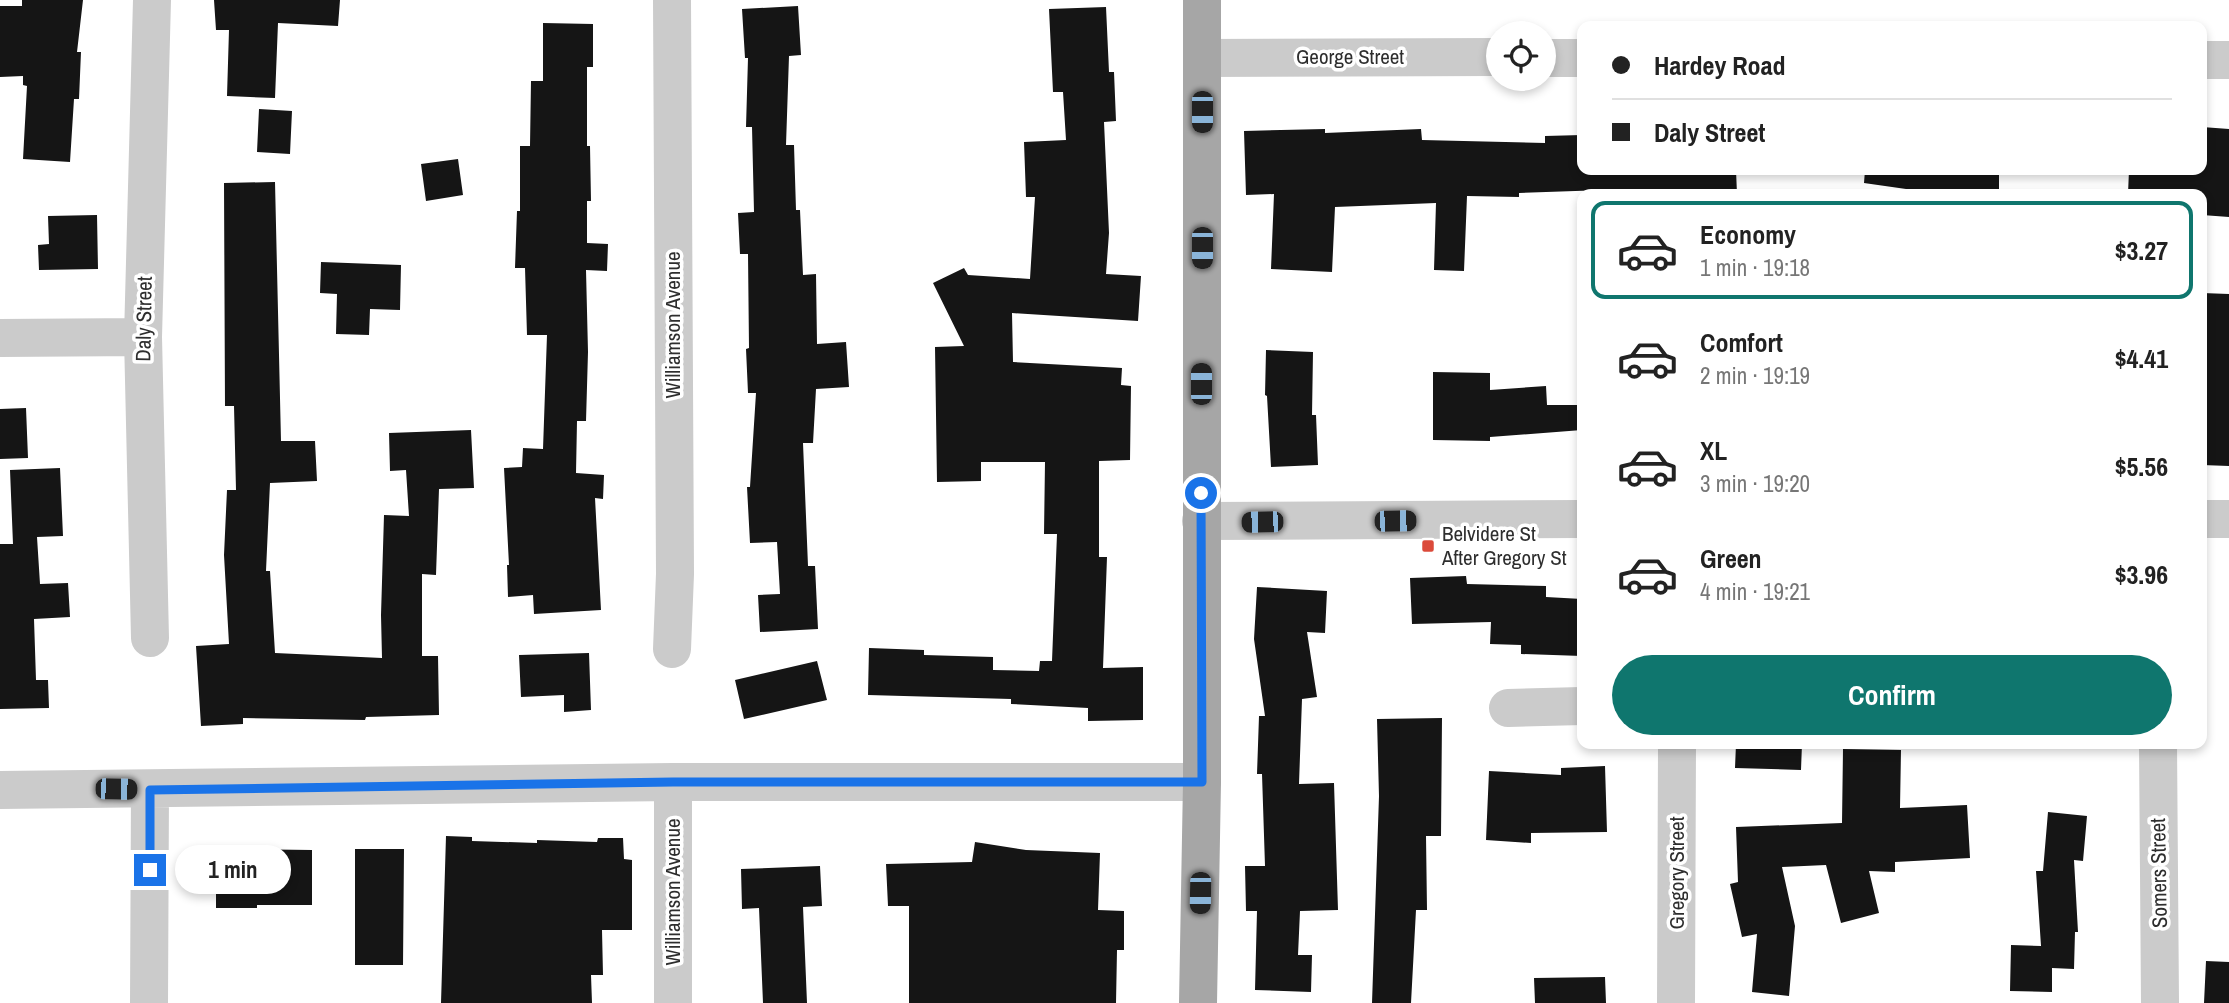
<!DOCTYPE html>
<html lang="en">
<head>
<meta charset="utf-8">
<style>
	:root { --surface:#fff; --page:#f2f2f2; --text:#222; --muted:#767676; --line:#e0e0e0; --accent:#0f766e }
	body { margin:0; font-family:"Archivo Narrow",sans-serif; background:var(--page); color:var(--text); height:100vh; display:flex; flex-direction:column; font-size:26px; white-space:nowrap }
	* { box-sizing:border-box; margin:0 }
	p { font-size:23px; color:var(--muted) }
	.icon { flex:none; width:38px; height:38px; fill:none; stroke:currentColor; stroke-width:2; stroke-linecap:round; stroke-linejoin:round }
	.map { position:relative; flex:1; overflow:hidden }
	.sheet { position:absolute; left:1577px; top:189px; width:630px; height:560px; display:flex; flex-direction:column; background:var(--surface); border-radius:14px; box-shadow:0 4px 10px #0003 }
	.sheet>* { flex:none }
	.top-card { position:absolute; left:1577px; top:21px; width:630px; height:154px; border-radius:14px; box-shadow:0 4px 10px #0003; display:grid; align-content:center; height:154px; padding:0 35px; background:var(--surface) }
	.buttons { position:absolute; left:1486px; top:21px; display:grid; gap:14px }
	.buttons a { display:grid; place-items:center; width:70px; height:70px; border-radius:50%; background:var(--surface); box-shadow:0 4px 10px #0003; font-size:35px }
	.end { position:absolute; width:32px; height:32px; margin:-16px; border:9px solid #1a73e8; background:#fff; box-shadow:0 0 0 4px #fff }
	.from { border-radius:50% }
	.bubble { position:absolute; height:49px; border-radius:24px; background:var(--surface); box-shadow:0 4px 10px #0003; font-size:23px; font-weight:800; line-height:49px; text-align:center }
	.car { position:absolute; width:21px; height:42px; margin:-21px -10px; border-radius:9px; box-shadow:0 0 5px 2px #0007; background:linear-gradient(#222 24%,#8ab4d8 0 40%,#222 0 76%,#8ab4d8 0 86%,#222 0) }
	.top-card b { display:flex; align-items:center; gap:24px; height:66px; font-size:26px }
	.top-card b+b { border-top:2px solid var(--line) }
	.top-card i { width:18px; height:18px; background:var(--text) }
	ul { padding:12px 0 0; list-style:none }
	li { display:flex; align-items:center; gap:21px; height:98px; margin:0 14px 10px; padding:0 21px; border:4px solid transparent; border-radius:14px }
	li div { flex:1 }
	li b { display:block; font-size:26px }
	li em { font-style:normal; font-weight:800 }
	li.selected { border-color:var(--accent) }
	li>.icon { width:63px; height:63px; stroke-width:1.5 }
	.button { display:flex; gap:14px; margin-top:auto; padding:14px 35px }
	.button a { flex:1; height:80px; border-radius:42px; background:var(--accent); color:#fff; font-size:28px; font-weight:800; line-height:80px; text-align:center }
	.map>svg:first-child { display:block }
	.building { fill:#151515 }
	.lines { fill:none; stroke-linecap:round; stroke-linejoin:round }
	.minor { stroke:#cbcbcb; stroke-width:38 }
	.major { stroke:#a6a6a6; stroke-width:38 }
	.route { stroke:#1a73e8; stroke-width:9 }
	.poi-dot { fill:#db4a3a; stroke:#fff; stroke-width:2.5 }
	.labels { text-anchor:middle; stroke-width:7; stroke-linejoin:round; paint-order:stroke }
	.street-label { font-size:21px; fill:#2e2e2e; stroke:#fff }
	.poi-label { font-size:21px; fill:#2e2e2e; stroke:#fff; text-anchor:start }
</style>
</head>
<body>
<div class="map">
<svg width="2229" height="1003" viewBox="0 0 2229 1003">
	<rect width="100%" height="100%" fill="#fff"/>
	<!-- building -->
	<path class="building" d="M22,0h61l-6,52h4l-2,47h-5l-4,63 -47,-3 4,-73 -4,-1v-9l-23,1v-71h22z
		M214,0h126l-2,26 -60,-3 -3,75 -48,-2 2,-66h-13z
		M798,6l3,49 -12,1 -3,89h8l2,65h4l3,65 13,-1 1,70 29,-2 3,45 -33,2 -3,54h-10l5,123h7l3,63 -58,3 -2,-37 22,-1 -3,-52 -27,1 -3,-56h3l6,-94h-8l-2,-44 3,-1 -1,-94h-8l-2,-41 16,-1 -2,-85h-6l2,-69h-3l-3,-49z
		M1106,7l3,65h5l2,49 -12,1 5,111 -3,41 35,2 -3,45 -126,-8 1,49 109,6 -1,17 10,1 -1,74 -31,1v96h8l-4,111 40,-1v53l-55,1v-13l-77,-4v-5l-143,-4 1,-47 55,2v5l69,2v13l46,1 1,-10h12l5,-127h-13l1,-72h-64v19l-44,1 -2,-135 29,-1 -31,-63 31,-15 4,7 62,4 5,-82h-9l-2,-55 42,-2 -3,-48h-10l-4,-83z
		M543,23l50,1v43h-6v79h3l1,55h-4v42l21,1 -1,27 -21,-1 2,82 -2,69h-9l-1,52 28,2 -1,24 -8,-1 6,112 -67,4 -1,-19 -25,2 -1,-32h2l-5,-97 18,-1 1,-19 20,1 4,-114h-20l-2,-67h-10l2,-57h3v-65h10l1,-65h12z
		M259,109l33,2 -2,43 -33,-2z
		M2202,127l27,2v88l-27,-2v-21h-74l1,-24h73z
		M1325,129v4l96,-4 1,11 123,3v-7l37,-1v35h154l1,24 -103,-2v-3l-115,4v4l-52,-1 -3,75 -30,-1 2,-67 -101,4 -3,65 -61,-3 3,-75 -28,1 -2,-64z
		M458,159l5,36 -37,6 -5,-37z
		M1865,170h134v24h-58l-77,-11z
		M275,182l6,259h34l2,40 -47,2 -4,88h4l5,82 107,5 -1,-43 3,-100 25,1 -3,-46 -16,1 -1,-38 82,-3 3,58 -35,1 -3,86 -14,-1v82h16l1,59 -73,2 -1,3 -122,-2v6l-42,2 -5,-80 33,-2 -5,-89 3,-65h9l-2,-84h-9l-1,-223z
		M97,215l1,54 -59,1 -1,-25 11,-1 -1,-28z
		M321,262l80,3 -1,45 -30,-1 -1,26 -33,-1 1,-40 -17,-1z
		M2202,293l27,1v172l-27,-1z
		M1266,350l47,2 -1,63h4l2,50 -47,2 -4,-71 -2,-1z
		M1433,372l57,1v17l56,-4 1,19h35v25l-92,7v4l-57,-1z
		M26,408l2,50 -28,1v-50z
		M60,468l3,68 -26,1 3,47 28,-1 2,34 -36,2 2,61h12l1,28 -49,1v-165h13l-3,-74z
		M1466,576l1,8 79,2v11l36,2v57l-61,-2v-9l-31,-1 1,-22 -79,2 -2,-46z
		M1257,587l70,4 -2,42 -18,-1 10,65 -15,2 -3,85 35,-1 4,127 -38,1 -2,44h14l-1,37 -56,-2 2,-79h-11l-1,-45h20l-3,-92h-5l2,-58h6l-11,-77z
		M589,653l2,57 -27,2v-17l-43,2 -2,-42z
		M817,661l10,39 -83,19 -9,-39z
		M1442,718l-1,118h-15l1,74h-11l-5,93h-39l7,-207 -2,-77z
		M1736,744h66l-1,26 -66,-2z
		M1843,749l58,1 -1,58 67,-3 3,53 -75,4v10l-26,-1 10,42 -38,10 -15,-58 -44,2 13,59 -6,70 -37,-4 5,-58 -15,3 -12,-53 8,-2 -2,-55 106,-4z
		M1605,766l2,66 -76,1v10l-45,-3 3,-69 72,4v-7z
		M2048,812l39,4 -4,45 -9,-1 4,72h-3l-1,37 -22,-1v24l-42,-1 1,-46 30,1 -5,-75h7z
		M446,836l26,1v4l65,2v-3l60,2 1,-4h25l1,21 8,1v70h-30l1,45h-12l1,28h-151z
		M975,842l51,8 74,3 -2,57 26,1v39h-7l-1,53h-207v-97h-21l-2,-42 86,-2z
		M230,849l82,1v55h-55v3h-41v-46z
		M355,849h49l-1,116h-48z
		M820,866l2,40 -19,1 4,96h-44l-4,-95 -17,1 -1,-40z
		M2206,961l23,1v41h-25z
		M1605,977l1,26h-71l-1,-25z"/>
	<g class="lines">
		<!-- minor -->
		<path class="minor" d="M672,0l3,574 -3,75
			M1202,58l296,-1
			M1544,58h38
			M2202,60h27
			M0,338l143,-1
			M2202,519h27
			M1201,521l381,-2
			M150,638l-7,-301 9,-337
			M1508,708l74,-2
			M2158,744l2,259
			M673,782v221
			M0,790l673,-8h529
			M149,1003l1,-213
			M1676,1003l1,-259"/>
		<!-- major -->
		<path class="major" d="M1198,1003l4,-221v-782"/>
	</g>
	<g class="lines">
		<!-- route -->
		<path class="route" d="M150,870v-80l523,-8h529l-1,-289"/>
	</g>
	<!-- markers -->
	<rect class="poi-dot" x="1421" y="539" width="14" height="14" rx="3.5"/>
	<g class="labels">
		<!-- street labels -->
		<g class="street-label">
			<text x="1350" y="64">George Street</text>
			<text transform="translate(144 319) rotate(-89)" y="7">Daly Street</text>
			<text transform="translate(673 325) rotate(-90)" y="7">Williamson Avenue</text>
			<text transform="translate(1677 873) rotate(-90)" y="7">Gregory Street</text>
			<text transform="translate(2159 873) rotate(-91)" y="7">Somers Street</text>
			<text transform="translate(673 892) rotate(-90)" y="7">Williamson Avenue</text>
		</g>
		<!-- poi labels -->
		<g class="poi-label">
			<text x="1442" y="541">Belvidere St<tspan x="1442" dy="24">After Gregory St</tspan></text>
		</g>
	</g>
</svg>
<div class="buttons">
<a><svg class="icon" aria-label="locate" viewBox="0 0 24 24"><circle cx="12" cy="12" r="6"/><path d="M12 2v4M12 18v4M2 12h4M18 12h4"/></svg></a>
</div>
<i class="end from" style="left:1201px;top:493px"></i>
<i class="end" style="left:150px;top:870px"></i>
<div class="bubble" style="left:175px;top:845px;width:116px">1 min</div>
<i class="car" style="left:1202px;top:112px;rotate:180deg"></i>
<i class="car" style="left:1202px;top:248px;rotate:180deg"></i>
<i class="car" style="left:1201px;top:384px;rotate:0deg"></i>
<i class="car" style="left:1395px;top:521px;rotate:89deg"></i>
<i class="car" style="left:1262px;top:522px;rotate:269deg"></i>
<i class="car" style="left:116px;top:789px;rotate:91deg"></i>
<i class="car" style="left:1200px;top:893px;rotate:181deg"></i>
<div class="top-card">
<b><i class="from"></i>Hardey Road</b>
<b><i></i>Daly Street</b>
</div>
<section class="sheet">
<ul>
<li class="selected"><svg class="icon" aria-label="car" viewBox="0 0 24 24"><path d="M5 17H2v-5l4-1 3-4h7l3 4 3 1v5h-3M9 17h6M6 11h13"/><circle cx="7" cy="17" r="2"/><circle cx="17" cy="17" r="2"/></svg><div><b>Economy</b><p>1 min · 19:18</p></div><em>$3.27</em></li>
<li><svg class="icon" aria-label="car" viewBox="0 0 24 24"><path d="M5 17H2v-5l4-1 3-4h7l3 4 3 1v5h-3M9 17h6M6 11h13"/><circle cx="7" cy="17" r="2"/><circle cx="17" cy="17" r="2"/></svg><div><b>Comfort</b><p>2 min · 19:19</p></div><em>$4.41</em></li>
<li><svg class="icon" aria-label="car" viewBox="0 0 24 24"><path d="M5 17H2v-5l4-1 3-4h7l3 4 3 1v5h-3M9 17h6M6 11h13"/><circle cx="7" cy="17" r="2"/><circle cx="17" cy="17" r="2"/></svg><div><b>XL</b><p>3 min · 19:20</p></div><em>$5.56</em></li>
<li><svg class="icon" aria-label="car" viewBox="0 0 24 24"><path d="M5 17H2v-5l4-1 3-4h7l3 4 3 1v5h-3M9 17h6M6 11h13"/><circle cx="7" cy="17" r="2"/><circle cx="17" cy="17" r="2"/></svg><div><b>Green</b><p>4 min · 19:21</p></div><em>$3.96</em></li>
</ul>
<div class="button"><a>Confirm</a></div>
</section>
</div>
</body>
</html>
